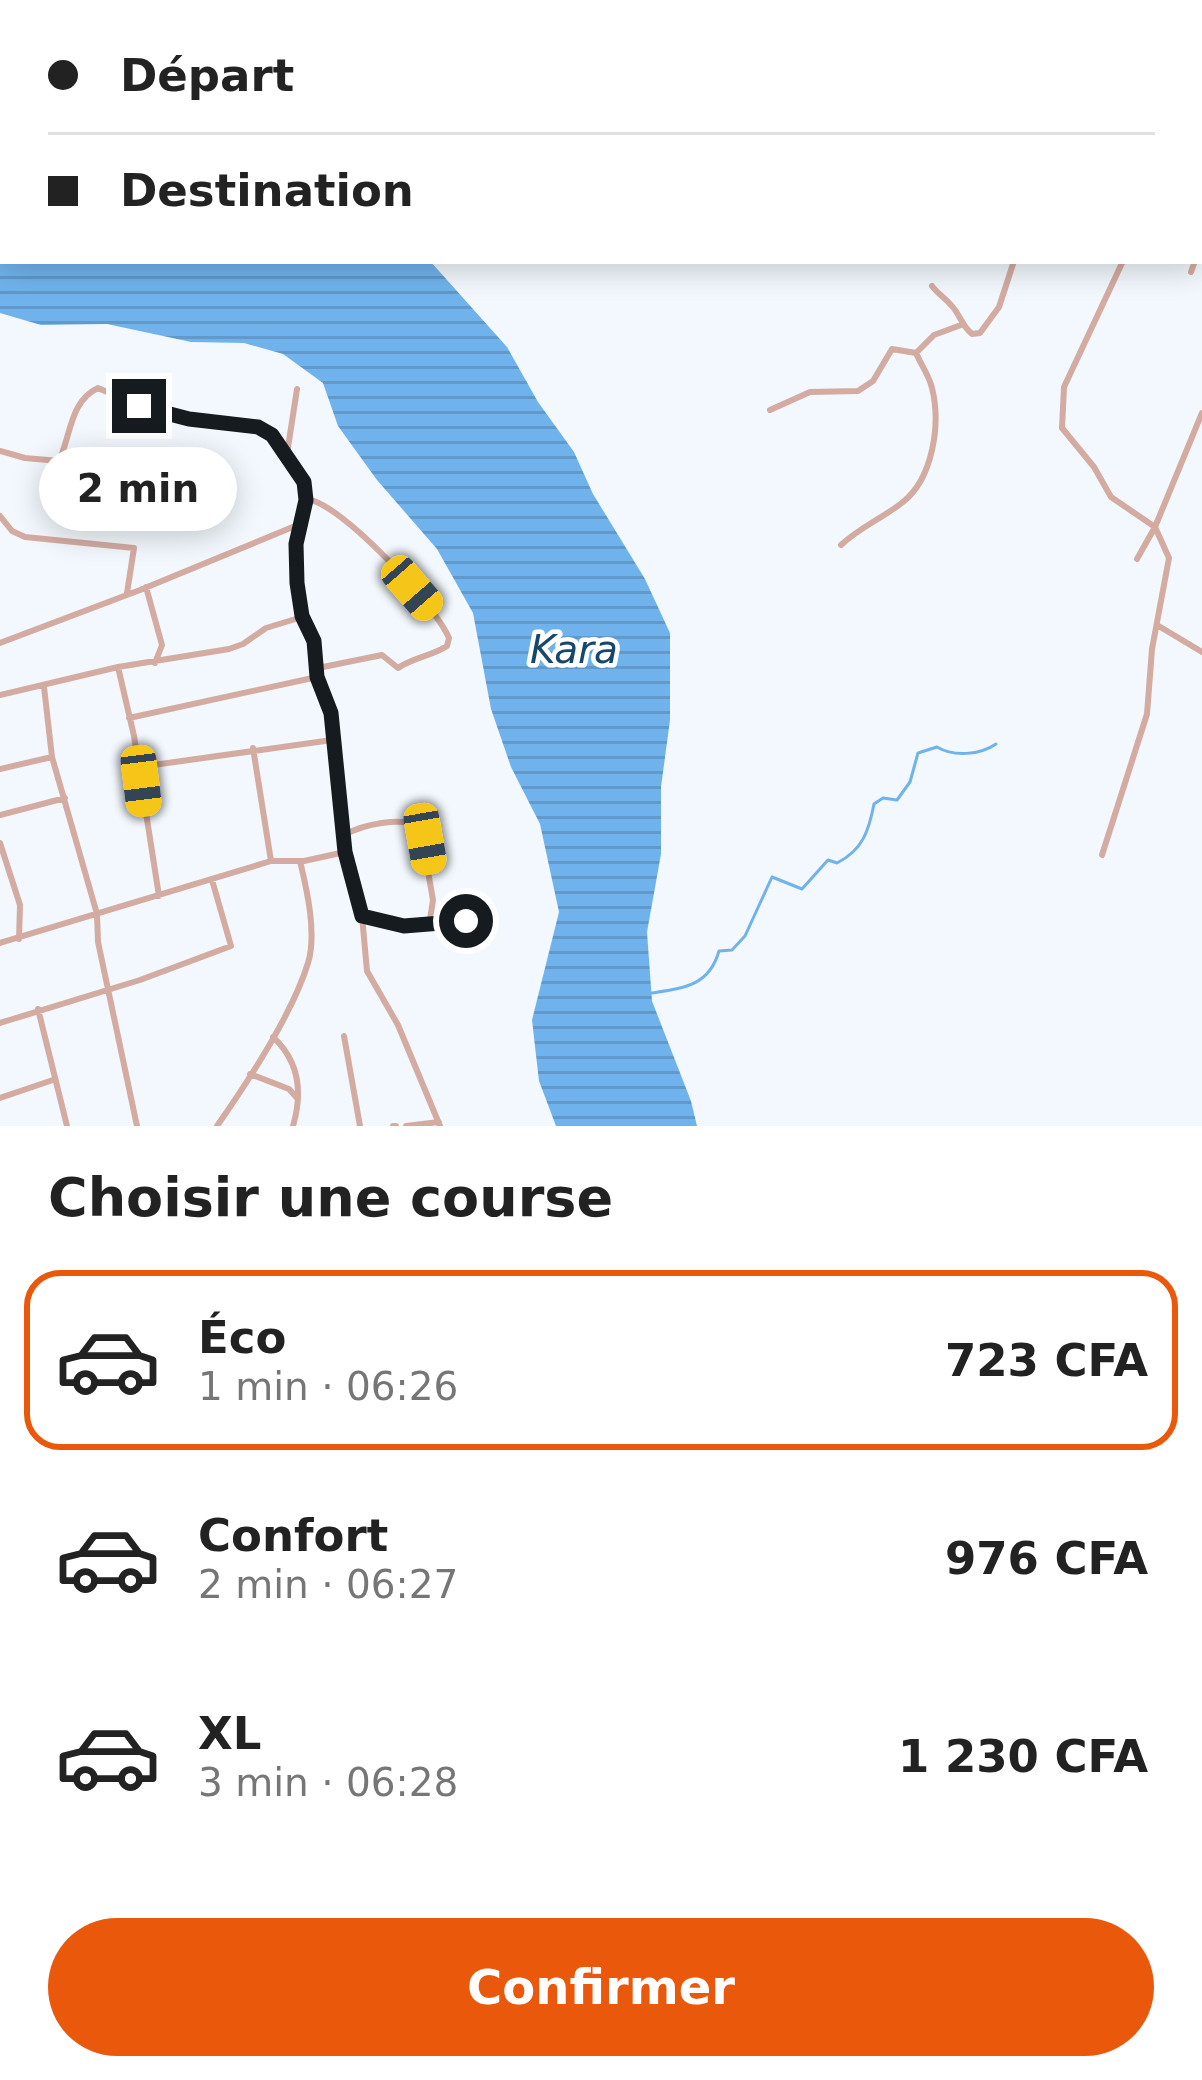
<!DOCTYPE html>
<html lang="fr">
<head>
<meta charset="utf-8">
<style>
	:root { --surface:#fff; --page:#f2f2f2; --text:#222; --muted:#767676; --line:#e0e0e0; --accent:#ea580c }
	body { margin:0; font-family:"DejaVu Sans",sans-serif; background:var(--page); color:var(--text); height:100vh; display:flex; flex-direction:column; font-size:45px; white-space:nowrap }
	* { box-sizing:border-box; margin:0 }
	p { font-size:39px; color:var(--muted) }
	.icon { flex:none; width:66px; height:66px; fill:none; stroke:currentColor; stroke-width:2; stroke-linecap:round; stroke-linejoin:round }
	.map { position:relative; height:1126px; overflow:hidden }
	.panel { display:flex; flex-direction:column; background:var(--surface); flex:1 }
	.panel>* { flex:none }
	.guide { position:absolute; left:0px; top:0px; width:1203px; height:264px; box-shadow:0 6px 30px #0003; display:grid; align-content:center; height:264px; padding:0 48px; background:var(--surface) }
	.end { position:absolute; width:54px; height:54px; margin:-27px; border:15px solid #161b20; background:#fff; box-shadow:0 0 0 6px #fff }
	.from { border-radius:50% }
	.bubble { position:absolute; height:84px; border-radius:42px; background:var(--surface); box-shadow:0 6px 30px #0003; font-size:39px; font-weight:600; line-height:84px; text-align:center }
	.car { position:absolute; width:36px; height:72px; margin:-36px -18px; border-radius:15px; box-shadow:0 0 9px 3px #0007; background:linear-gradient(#f5c518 24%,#345 0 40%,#f5c518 0 76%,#345 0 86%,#f5c518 0) }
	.guide b { display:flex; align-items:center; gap:42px; height:114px; font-size:45px }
	.guide b+b { border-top:3px solid var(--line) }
	.guide i { width:30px; height:30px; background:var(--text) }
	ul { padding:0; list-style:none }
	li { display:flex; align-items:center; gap:36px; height:180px; margin:0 24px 18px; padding:0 24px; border:6px solid transparent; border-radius:36px }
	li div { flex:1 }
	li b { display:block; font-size:45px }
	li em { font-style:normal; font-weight:600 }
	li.on { border-color:var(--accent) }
	li>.icon { width:108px; height:108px; stroke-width:1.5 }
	h2 { padding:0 48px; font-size:54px; line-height:144px }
	.action { display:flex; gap:24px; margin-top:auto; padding:24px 48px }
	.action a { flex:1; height:138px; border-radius:72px; background:var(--accent); color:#fff; font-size:48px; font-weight:600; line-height:138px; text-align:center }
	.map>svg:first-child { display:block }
	.water { fill:url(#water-rules) }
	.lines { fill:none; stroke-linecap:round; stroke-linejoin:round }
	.stream { stroke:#70b3ec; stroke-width:3 }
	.minor { stroke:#d3aba1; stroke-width:6 }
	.route { stroke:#161b20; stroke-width:15 }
	.labels { text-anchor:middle; stroke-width:9; stroke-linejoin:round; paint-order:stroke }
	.water-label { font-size:39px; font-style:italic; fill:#16476d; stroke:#fff }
</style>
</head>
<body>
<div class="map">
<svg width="1202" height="1126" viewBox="0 0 1202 1126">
	<defs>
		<pattern id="water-rules" width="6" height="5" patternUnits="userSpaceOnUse" patternTransform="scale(3)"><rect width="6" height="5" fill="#70b3ec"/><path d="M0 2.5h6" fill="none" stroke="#6099ca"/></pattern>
	</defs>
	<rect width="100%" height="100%" fill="#f2f8fd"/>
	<!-- water -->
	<path class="water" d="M0,121l3,140h427l77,86 31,55 36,50 19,42 52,85 25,54v87l-9,67v67l-14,78 5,69 39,100 6,25h-141l-17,-45 -7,-61 27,-108 -19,-88 -29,-57 -20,-58 -18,-96 -36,-64 -60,-69 -39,-54 -15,-43 -40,-29 -39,-11 -53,-1 -84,-18 -66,1 -41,-12z"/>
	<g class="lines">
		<!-- stream -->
		<path class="stream" d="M652,993c32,-5 57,-7 67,-42l13,-1 13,-14 27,-59 30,12 26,-29 9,3c26,-13 32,-33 37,-59l9,-6 14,2 13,-18 8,-29 19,-6c17,10 43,8 59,-3"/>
		<!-- minor -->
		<path class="minor" d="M604,0l2,3
			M983,0l1,3
			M1100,0l3,3
			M1175,0l2,3
			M101,3l1,-3
			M243,3l1,-3
			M321,3v-3
			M394,3l1,-3
			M914,3l2,-3
			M1014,3l1,-3
			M1200,31l2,2
			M0,48l3,1
			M1200,72l2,-3
			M1200,104l2,2
			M1200,247l2,-5
			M1123,261l-59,126 -2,41 32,39 17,30 44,30 -18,32
			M1191,272l4,-11
			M932,286c6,8 12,11 19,19 9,9 10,20 21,29l8,-1 19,-26 15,-46
			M770,410l40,-18 48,-1 15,-10 19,-32 24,4 18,-18 27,-10
			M0,451l25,7 34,3c12,-26 11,-60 39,-73l41,18 50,13 69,8 15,8 31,47 2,17 -10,45 1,39 5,34 12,24 6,48 11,24 14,139 17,64 5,55 31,54 42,101
			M287,454l10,-65
			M306,499c35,3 129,106 143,139l-2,8c-15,10 -33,11 -49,22l-16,-13 -64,13
			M0,516l12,15 13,6 109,11 -7,45
			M841,545c19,-18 42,-27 62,-43 30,-24 38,-78 29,-114 -3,-13 -11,-23 -16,-35
			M146,587l16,58 -7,18
			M1157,625l45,27
			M0,643l140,-53 160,-66
			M118,667l16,69 25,160
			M44,687l8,70 45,157 1,28 39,184
			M0,695l118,-28 111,-18 14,-5 23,-16 36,-11
			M129,718l188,-41
			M253,748l18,113
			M139,767l193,-27
			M0,769l52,-12
			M0,815l65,-17
			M344,835c20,-11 56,-18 76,-9l13,74 -4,26
			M0,843l20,62 -1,34
			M1102,855l45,-141 5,-65 17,-91 -14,-31 47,-114
			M362,916c49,15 81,1 127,9
			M0,943l271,-82h33l41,-9
			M38,1009l29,117
			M0,1023l140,-43 91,-34 -19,-66
			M344,1036l16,90
			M273,1037c26,24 30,55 20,89
			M250,1074l39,15 8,9
			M0,1098l53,-18
			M217,1126c30,-43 76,-114 91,-163 9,-29 -1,-73 -8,-102
			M393,1126h3
			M406,1126l33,-4"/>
	</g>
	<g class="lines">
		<!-- route -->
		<path class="route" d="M139,406l50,13 69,8 14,8 32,47 2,18 -10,44 1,39 5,33 12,25 3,36 14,36 14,139 17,64 42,10 62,-5"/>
	</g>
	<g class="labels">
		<!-- water labels -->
		<g class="water-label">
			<text x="574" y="663">Kara</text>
		</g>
	</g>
</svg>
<i class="end from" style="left:466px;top:921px"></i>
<i class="end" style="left:139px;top:406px"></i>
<div class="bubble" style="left:39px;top:447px;width:198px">2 min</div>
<i class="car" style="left:412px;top:588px;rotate:139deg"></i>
<i class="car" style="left:141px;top:781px;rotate:173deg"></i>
<i class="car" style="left:425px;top:839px;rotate:170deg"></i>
<div class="guide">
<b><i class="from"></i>Départ</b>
<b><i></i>Destination</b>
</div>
</div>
<section class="panel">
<h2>Choisir une course</h2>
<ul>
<li class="on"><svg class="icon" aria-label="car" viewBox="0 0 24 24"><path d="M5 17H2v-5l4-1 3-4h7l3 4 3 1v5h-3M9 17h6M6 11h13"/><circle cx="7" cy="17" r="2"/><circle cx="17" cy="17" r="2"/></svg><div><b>Éco</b><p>1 min · 06:26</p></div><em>723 CFA</em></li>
<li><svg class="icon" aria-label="car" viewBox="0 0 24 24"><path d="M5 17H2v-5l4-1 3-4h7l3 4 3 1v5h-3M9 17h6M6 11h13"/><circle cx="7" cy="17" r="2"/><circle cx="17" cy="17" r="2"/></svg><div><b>Confort</b><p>2 min · 06:27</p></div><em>976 CFA</em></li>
<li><svg class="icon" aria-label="car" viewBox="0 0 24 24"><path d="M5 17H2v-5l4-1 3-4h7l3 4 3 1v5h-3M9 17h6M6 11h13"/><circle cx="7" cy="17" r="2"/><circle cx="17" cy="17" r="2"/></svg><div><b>XL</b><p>3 min · 06:28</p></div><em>1 230 CFA</em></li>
</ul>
<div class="action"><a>Confirmer</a></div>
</section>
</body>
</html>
